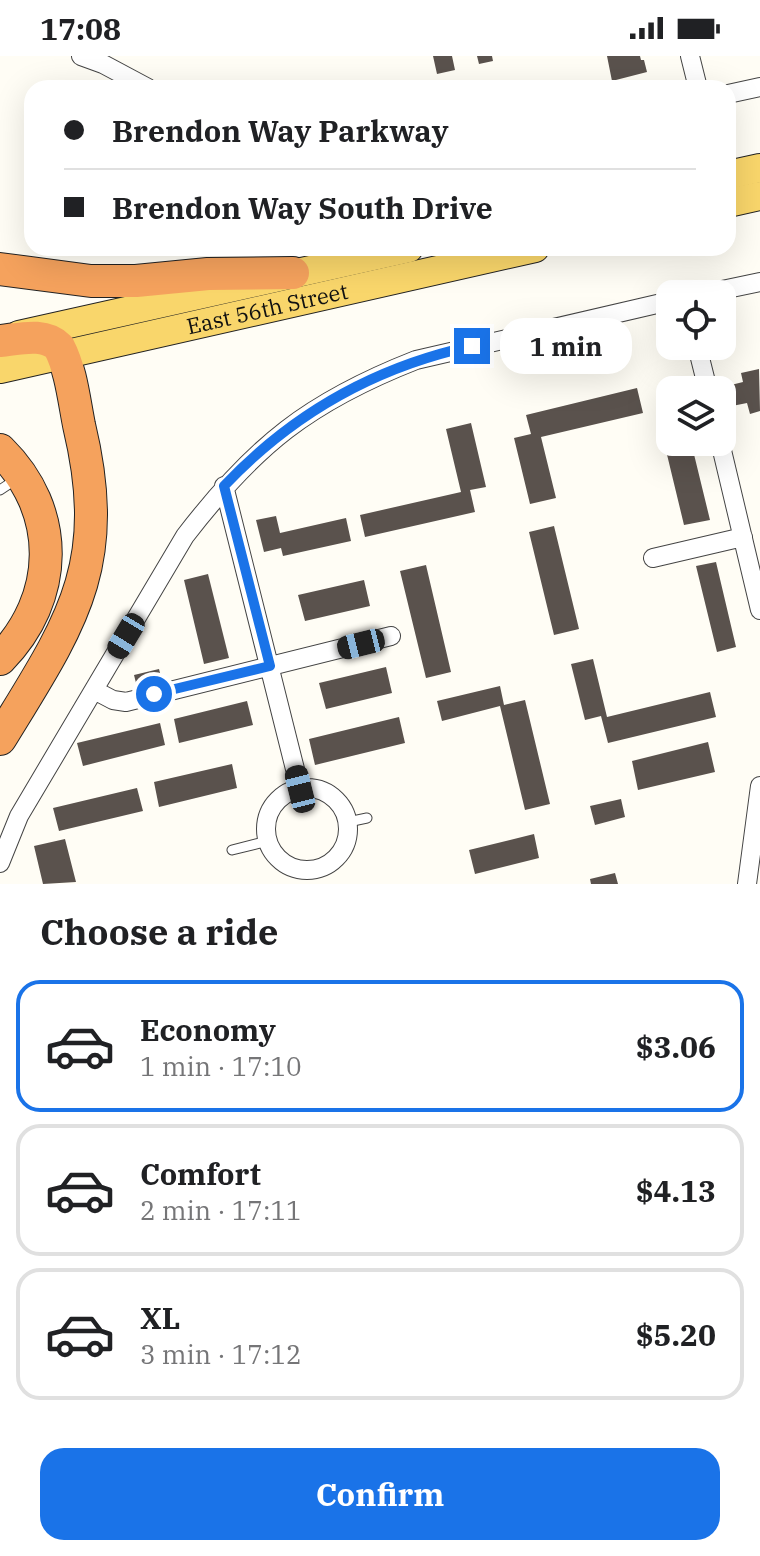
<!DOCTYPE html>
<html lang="en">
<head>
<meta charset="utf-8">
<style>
	:root { --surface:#fff; --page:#f2f2f2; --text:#202124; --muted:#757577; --line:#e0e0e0; --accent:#1a73e8 }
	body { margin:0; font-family:"IBM Plex Serif",serif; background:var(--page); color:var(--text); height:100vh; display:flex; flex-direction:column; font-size:30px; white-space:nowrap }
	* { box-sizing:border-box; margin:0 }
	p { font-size:26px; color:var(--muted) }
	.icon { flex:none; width:44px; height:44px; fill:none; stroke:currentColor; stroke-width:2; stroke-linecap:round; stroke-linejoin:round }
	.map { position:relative; height:828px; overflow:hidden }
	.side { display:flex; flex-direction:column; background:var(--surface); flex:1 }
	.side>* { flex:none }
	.hud { position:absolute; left:24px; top:24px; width:712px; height:176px; border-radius:24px; box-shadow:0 8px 32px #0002; display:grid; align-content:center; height:176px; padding:0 40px; background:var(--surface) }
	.controls { position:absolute; left:656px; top:224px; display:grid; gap:16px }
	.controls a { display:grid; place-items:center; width:80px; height:80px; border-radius:16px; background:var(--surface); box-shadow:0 8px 32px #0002; font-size:40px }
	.end { position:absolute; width:36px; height:36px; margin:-18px; border:10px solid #1a73e8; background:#fff; box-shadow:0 0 0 4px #fff }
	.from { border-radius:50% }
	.bubble { position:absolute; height:56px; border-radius:24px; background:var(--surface); box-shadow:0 8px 32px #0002; font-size:26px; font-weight:700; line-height:56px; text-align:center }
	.car { position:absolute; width:24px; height:48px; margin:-24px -12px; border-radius:10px; box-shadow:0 0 6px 2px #0007; background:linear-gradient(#222 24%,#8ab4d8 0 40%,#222 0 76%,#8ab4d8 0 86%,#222 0) }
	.hud b { display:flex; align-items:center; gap:28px; height:76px; font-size:30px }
	.hud b+b { border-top:2px solid var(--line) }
	.hud i { width:20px; height:20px; background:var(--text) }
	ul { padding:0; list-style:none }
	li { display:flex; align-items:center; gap:24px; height:132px; margin:0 16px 12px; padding:0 24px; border:4px solid var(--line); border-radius:24px }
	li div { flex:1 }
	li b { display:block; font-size:30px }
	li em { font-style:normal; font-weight:700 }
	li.on { border-color:var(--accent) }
	li>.icon { width:72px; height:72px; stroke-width:1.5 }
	h2 { padding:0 40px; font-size:36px; line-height:96px }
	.action { display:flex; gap:16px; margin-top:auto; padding:16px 40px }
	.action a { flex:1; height:92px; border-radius:24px; background:var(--accent); color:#fff; font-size:32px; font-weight:700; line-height:92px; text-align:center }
	.status { display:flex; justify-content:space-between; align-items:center; height:56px; padding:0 40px; background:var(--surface); direction:ltr }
	.status svg { height:22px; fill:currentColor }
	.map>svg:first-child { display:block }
	.building { fill:#5a524d }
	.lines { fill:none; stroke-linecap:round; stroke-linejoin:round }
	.lane-casing { stroke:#444; stroke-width:11 }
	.street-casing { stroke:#444; stroke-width:20 }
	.primary-casing { stroke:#222; stroke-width:30 }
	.highway-casing { stroke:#222; stroke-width:34 }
	.lane { stroke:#fff; stroke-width:9 }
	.street { stroke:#fff; stroke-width:18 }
	.primary { stroke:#f9d66b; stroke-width:28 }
	.highway { stroke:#f5a25d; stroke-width:32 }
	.route { stroke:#1a73e8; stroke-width:10 }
	.labels { text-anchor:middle; stroke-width:8; stroke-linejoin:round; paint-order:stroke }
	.street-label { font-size:22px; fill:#111; stroke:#fff }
</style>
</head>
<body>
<div class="status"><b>17:08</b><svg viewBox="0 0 49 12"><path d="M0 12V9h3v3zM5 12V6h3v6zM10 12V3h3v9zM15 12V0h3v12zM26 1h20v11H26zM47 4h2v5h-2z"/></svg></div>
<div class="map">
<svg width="760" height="828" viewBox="0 0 760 828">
	<rect width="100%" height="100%" fill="#fffdf5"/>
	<!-- building -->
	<path class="building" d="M433,0h19l3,14 -18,4z
		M477,0h15l1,5 -14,3z
		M607,0h33l1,4h3l3,12 -35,9z
		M759,313l1,42 -10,3 -3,-11 -15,3 -5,-20 16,-4 -2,-9z
		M637,332l6,25 -102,24 15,61 -26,6 -16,-66 17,-4 -5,-19z
		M471,367l15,64 -16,3 5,22 -110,25 -5,-22 101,-23 -15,-63z
		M670,381v5h21l19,78 -26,5 -21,-87z
		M276,460l4,17 66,-15 5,23 -68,15 -2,-8 -17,4 -8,-32z
		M554,470l25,103 -25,6 -25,-103z
		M716,506l20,85 -19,5 -21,-86z
		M426,509l25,107 -25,6 -26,-107z
		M208,518l21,84 -25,6 -20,-84z
		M364,524l6,26 -65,15 -7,-26z
		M593,603l14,58 103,-25 6,25 -108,26 -7,-27 -16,4 -14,-56z
		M386,611l6,26 -66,16 -7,-26z
		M159,613l3,12 -25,6 -3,-12z
		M500,630l4,19 21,-5 25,104 -25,6 -25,-104 -58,15 -5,-20z
		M247,645l6,24 -74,18 -5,-24z
		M399,661l6,26 -90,22 -6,-26z
		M160,667l5,22 -82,21 -6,-23z
		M708,686l7,30 -77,18 -6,-29z
		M232,708l5,24 -78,19 -5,-25z
		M137,732l6,23 -84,20 -6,-23z
		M621,743l4,18 -30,8 -5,-19z
		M534,778l5,24 -64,16 -6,-24z
		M65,783l11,43 -33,2 -9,-38z
		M615,817l3,11h-27l-1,-5z"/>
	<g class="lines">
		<!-- lane casing -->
		<g class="lane-casing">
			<path id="lane" d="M0,434l18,-12
				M348,766l19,-4
				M232,794l36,-9"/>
		</g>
		<!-- street casing -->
		<g class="street-casing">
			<path id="street" d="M81,0l22,8 45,24
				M690,0l8,32
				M728,38l32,-7
				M703,238l57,-12
				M697,290l11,44
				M720,386l40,168
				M224,430l76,303
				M653,502l90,-21
				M94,634l19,10 13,2 265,-66
				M266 773a41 41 0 1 1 82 0a41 41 0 1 1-82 0Z
				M0,807l19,-47 166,-280c70,-91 124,-134 231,-176l254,-59
				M747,828l13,-98"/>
		</g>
		<!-- primary casing -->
		<g class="primary-casing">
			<g id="primary">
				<path d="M728,119l32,-7"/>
				<path d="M728,147l32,-7"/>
				<path d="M19,279l390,-87"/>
				<path id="s1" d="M0,313l535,-121"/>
			</g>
		</g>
		<!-- highway casing -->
		<g class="highway-casing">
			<path id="highway" d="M0,213l91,12h45l72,-7 85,-1
				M0,285c20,-2 44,-9 59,6 12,23 15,53 20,78 34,142 -8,198 -79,314
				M0,394c62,61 60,148 0,209"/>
		</g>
		<!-- lane -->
		<use href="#lane" class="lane"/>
		<!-- street -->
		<use href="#street" class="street"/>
		<!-- primary -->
		<use href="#primary" class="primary"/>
		<!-- highway -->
		<use href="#highway" class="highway"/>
	</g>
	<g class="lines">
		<!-- route -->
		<path class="route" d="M154,638l116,-28 -46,-180c68,-72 151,-119 248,-140"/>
	</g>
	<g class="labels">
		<!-- street labels -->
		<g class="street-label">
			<text dy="8" stroke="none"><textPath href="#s1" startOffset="274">East 56th Street</textPath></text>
		</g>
	</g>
</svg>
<div class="controls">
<a><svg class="icon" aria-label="locate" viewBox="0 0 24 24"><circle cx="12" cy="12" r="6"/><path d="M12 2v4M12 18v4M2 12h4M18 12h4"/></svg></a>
<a><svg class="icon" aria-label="layers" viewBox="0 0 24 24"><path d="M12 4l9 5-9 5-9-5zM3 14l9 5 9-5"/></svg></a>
</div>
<i class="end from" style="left:154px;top:638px"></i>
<i class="end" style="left:472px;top:290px"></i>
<div class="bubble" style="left:500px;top:262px;width:132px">1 min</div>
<i class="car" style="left:126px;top:580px;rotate:211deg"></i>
<i class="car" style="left:361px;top:588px;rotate:256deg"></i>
<i class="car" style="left:300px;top:733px;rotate:346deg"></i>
<div class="hud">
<b><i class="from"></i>Brendon Way Parkway</b>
<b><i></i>Brendon Way South Drive</b>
</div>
</div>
<section class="side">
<h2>Choose a ride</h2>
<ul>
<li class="on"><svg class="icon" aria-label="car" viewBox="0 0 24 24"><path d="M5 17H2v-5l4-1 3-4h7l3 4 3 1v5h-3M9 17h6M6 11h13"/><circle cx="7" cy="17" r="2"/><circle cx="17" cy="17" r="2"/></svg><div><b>Economy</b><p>1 min · 17:10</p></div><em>$3.06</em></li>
<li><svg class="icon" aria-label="car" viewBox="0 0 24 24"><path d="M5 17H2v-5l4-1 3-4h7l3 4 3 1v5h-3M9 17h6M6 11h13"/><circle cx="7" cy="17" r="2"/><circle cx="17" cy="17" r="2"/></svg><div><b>Comfort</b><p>2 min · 17:11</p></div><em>$4.13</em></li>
<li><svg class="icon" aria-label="car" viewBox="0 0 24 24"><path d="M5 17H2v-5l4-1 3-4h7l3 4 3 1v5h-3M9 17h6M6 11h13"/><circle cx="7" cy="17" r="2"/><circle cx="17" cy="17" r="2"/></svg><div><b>XL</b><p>3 min · 17:12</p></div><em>$5.20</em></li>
</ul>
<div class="action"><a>Confirm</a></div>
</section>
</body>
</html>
